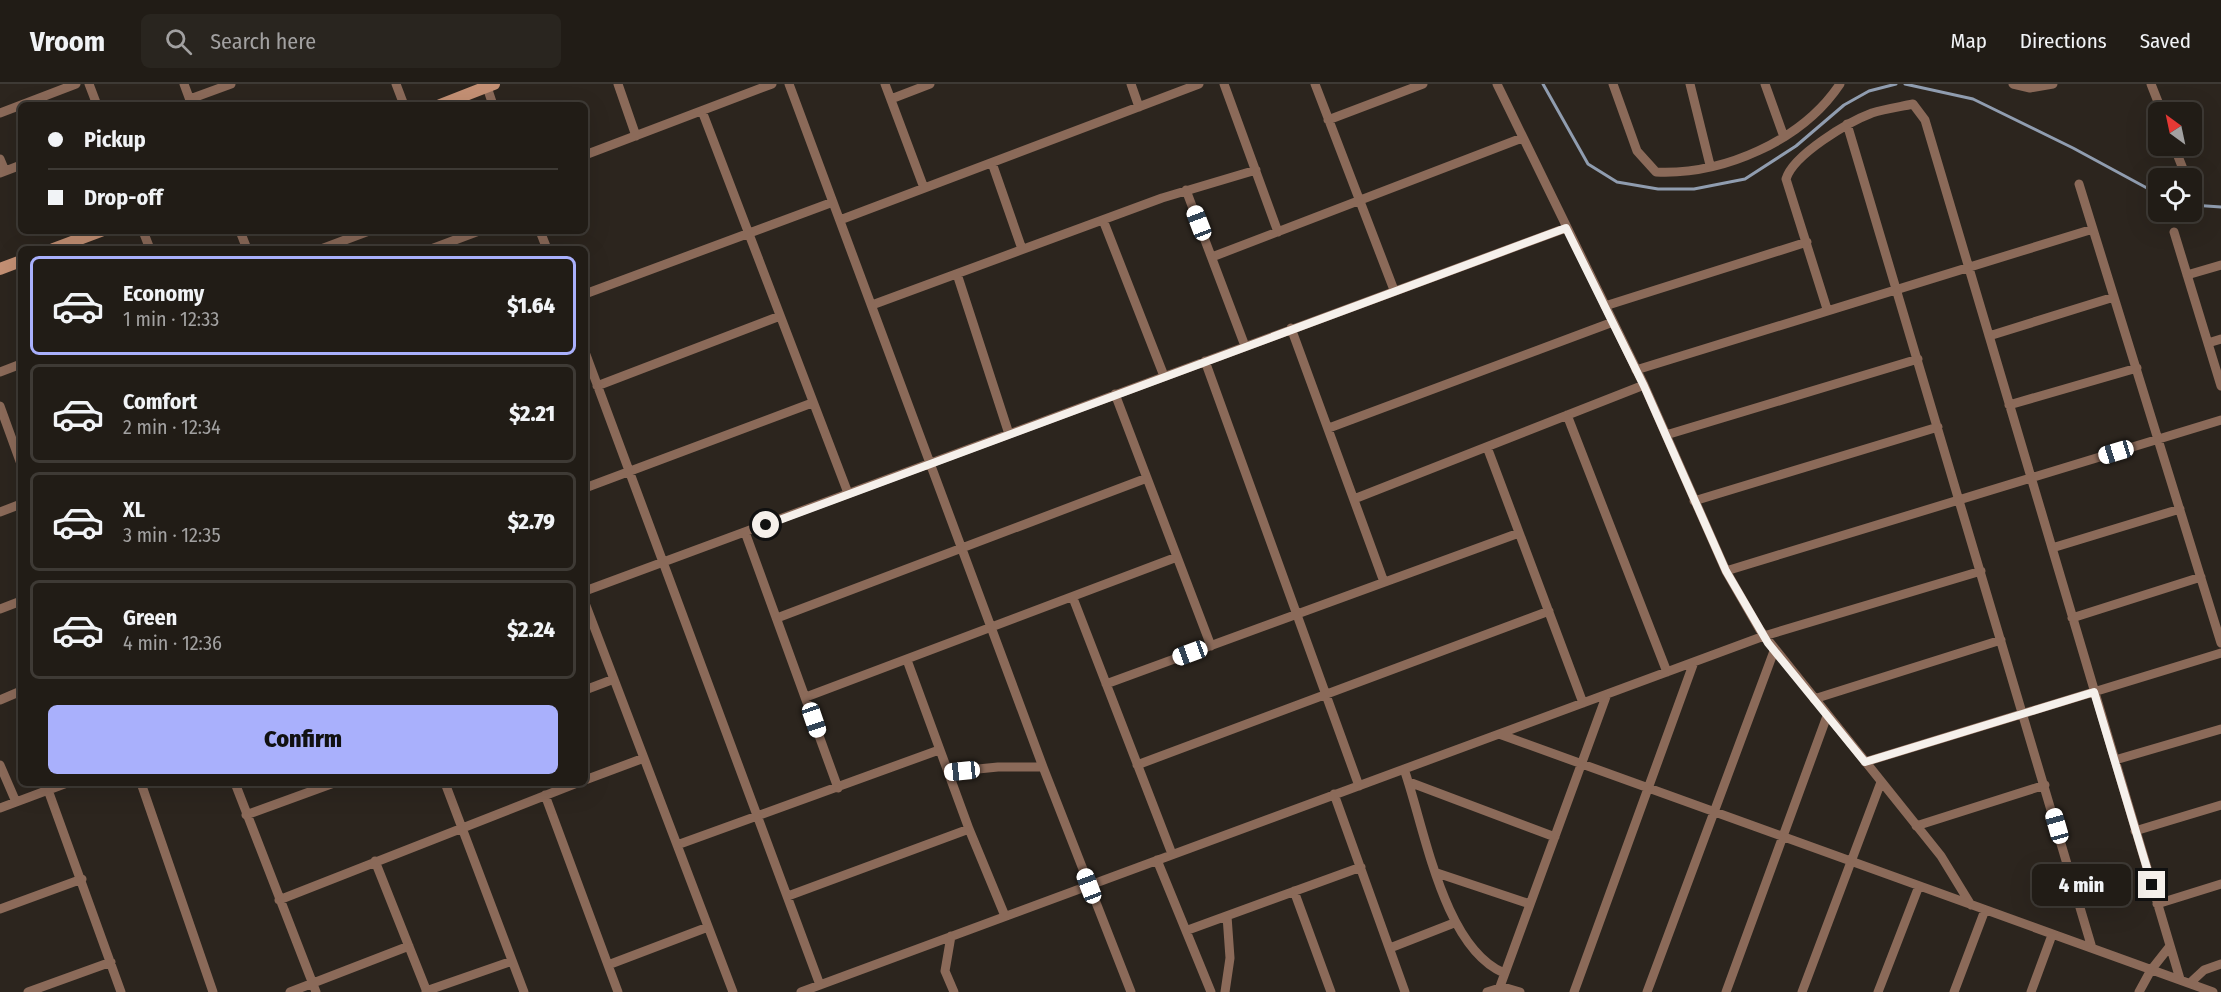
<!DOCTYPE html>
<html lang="en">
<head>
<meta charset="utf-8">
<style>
	:root { --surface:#211c16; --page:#29251f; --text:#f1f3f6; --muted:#a2a1a1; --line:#3e3a35; --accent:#a9b0fc }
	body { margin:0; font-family:"Fira Sans Condensed",sans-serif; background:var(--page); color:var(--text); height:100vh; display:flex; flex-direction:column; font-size:22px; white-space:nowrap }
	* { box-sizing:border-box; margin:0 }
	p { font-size:20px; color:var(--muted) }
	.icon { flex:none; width:33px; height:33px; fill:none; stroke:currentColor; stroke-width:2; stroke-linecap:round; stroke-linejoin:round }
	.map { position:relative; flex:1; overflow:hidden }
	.drawer { position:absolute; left:18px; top:162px; width:570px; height:540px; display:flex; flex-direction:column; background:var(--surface); border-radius:9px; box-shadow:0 6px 24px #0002,0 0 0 2px var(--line) }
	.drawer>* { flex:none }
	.top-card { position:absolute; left:18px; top:18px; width:570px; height:132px; border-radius:9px; box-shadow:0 6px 24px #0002,0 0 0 2px var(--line); display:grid; align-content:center; height:132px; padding:0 30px; background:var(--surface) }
	.needle { width:39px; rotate:327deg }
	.fabs { position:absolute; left:2148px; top:18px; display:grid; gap:12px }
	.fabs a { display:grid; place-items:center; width:54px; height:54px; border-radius:9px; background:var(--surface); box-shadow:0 6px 24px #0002,0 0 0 2px var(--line); font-size:30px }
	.end { position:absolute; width:27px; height:27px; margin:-14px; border:8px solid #f5f0eb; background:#111; box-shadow:0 0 0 3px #111 }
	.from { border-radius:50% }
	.bubble { position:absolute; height:42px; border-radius:9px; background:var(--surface); box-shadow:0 6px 24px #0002,0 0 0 2px var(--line); font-size:20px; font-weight:800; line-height:42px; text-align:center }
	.car { position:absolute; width:18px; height:36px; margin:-18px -9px; border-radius:8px; box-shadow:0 0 4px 2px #0007; background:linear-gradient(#fff 24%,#345 0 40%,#fff 0 76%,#345 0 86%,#fff 0) }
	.top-card b { display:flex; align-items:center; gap:21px; height:57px; font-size:22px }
	.top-card b+b { border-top:2px solid var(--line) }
	.top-card i { width:15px; height:15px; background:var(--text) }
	ul { padding:10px 0 0; list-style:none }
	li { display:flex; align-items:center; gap:18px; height:99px; margin:0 12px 9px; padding:0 18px; border:3px solid var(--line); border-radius:9px }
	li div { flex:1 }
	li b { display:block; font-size:22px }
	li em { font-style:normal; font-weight:800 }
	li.selected { border-color:var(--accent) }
	li>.icon { width:54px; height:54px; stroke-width:1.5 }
	.button { display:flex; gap:12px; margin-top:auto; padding:12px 30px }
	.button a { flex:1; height:69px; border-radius:9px; background:var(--accent); color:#111; font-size:24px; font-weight:800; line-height:69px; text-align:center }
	header { display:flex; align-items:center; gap:36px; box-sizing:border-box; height:84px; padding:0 30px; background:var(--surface); border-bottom:2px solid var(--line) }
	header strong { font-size:28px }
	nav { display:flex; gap:33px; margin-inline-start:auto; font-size:21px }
	.search { width:420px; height:54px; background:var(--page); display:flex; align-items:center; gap:15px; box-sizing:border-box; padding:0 21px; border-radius:9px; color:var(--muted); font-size:22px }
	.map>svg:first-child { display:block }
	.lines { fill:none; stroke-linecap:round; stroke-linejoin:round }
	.stream { stroke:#909db0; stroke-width:3 }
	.street { stroke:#8b6a59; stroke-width:9 }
	.secondary { stroke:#c49074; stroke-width:12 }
	.route { stroke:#f5f0eb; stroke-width:8 }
</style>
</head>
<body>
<header>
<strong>Vroom</strong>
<div class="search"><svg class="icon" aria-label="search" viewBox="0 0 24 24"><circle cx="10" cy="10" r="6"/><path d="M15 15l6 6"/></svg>Search here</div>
<nav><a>Map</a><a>Directions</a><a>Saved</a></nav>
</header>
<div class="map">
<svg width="2221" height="908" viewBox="0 0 2221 908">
	<rect width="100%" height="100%" fill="#2c251e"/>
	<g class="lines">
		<!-- stream -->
		<path class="stream" d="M1543,0l45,80 29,18 41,7h36l51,-10 51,-33 48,-41 25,-14 27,-7
			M1905,0l68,15 100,49 85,46
			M2192,121l29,2"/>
		<!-- street -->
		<path class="street" d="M89,0l8,21
			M184,0l7,19
			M396,0l8,21
			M486,0l7,21
			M618,0l18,52
			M789,0l254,683 88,225
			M885,0l39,104
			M1131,0l8,23
			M1224,0l54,148
			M1315,0l79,206
			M1497,0l147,301 82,186 34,59 181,226 30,49
			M1613,0l24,67 19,21c67,3 146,-31 184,-88
			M1690,0l20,81
			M1765,0l19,53
			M2013,0l17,4 23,-4
			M2151,0l11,28
			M190,15l41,-15
			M891,15l39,-15
			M702,27l146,382
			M0,29l76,-29
			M1328,36l95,-36
			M1847,40l245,824
			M2174,62l11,28
			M585,71l187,-71
			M0,75l5,12
			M992,79l30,86
			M0,89l21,-8
			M2079,100l142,459
			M1186,106l59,156
			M840,136l359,-136
			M1103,136l61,156
			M143,147l7,18
			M240,147l7,18
			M540,147l7,18
			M2174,148l47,154
			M321,165l48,-18
			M431,165l48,-18
			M1212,173l310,-119
			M957,190l52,160
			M2187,191l34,-10
			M585,210l248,-92
			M872,221l290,-107 94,-28
			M1605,222l202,-64
			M1827,225l-41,-130c7,-24 62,-57 86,-66 13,-4 27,-6 41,-9l12,16 255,859
			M1291,244l93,254
			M1989,252l125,-39
			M2208,259l13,-4
			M585,268l235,633
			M1205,277l154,425
			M1636,286l457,-141
			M0,288l21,-8
			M597,302l183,-70
			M1115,310l96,252
			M2009,321l128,-37
			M0,322l21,58
			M1567,331l100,257
			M1329,344l284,-106
			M1666,351l252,-76
			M1487,363l96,256
			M585,404l227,-85
			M1354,415l290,-114
			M1694,417l244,-74
			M0,428l21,-8
			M745,448l93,256
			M2052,464l128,-39
			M1726,487l495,-151
			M585,507l981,-363
			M1073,514l99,256
			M585,519l148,389
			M0,525l21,-8
			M777,534l370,-140
			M2072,534l129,-41
			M907,576l62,169 36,87
			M1106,600l413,-151
			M585,606l29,-11
			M806,613l371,-140
			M1814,615l187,-59
			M0,616l21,-9
			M1499,650l714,258
			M2115,676l106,-31
			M1865,678l356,-109
			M0,681l16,37
			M1137,681l412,-154
			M1404,685c21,60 39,178 100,204
			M948,688l50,-5h45
			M585,696l59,-22
			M1409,698l146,55
			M141,699l72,209
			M235,699l81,209
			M445,699l79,209
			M48,706l73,202
			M1334,710l71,198
			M545,711l73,197
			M0,724l67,-25
			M246,731l88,-32
			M1916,742l129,-41
			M2135,747l86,-26
			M677,761l262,-95
			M1157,776l54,132
			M375,777l52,131
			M1437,789l93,31
			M1294,807l37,101
			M788,812l181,-67
			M279,816l298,-117
			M2157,820l64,-20
			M0,825l82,-30
			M1188,846l173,-63
			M951,852l-6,35 9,21
			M1390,864l64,-25
			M608,881l100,-38
			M2190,899l14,-13 17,-6
			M426,907l86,-30
			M28,908l83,-30
			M290,908l119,-46
			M801,908l963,-356 217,-65
			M1225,908l5,-34 -3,-42
			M1487,908l16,-5 17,5
			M1498,908l109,-298
			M1574,908l120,-330
			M1647,908l127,-341
			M1726,908l101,-276
			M1802,908l79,-210
			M1878,908l41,-106
			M1954,908l31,-82
			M2031,908l21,-57
			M2139,908l12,-22 19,-24"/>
		<!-- secondary -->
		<path class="secondary" d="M440,21l54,-21
			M53,165l48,-18
			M0,185l21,-8"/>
	</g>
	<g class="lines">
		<!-- route -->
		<path class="route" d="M766,441l800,-297 78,158 82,185 42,72 97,119 229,-70 58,193"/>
	</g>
</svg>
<div class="fabs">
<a><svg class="needle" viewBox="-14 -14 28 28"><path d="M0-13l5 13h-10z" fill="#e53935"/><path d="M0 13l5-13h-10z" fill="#a2a1a1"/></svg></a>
<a><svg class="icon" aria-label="locate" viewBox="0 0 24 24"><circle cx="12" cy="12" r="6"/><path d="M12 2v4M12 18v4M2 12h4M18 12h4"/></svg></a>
</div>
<i class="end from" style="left:766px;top:441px"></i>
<i class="end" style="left:2152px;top:801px"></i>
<div class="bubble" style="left:2032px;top:780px;width:99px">4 min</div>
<i class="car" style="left:1199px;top:139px;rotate:339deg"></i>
<i class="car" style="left:2116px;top:368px;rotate:253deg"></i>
<i class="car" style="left:1190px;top:569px;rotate:250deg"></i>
<i class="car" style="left:814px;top:636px;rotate:161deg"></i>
<i class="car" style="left:962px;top:687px;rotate:264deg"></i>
<i class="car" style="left:2057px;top:742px;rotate:344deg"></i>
<i class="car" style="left:1089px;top:802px;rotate:339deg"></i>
<div class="top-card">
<b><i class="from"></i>Pickup</b>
<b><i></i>Drop-off</b>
</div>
<section class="drawer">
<ul>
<li class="selected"><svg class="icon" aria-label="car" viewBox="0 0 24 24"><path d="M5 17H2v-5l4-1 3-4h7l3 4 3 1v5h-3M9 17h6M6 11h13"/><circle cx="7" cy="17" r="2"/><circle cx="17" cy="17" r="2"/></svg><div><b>Economy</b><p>1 min · 12:33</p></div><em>$1.64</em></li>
<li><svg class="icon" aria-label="car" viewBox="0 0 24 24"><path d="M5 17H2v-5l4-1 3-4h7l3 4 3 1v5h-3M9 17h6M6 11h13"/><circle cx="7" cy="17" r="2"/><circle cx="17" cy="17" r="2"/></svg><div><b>Comfort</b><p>2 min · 12:34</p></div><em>$2.21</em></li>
<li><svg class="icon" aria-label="car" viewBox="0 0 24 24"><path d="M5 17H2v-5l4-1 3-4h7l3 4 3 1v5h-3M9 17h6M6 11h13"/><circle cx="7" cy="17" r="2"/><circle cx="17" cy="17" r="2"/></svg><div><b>XL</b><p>3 min · 12:35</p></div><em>$2.79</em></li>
<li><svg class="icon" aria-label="car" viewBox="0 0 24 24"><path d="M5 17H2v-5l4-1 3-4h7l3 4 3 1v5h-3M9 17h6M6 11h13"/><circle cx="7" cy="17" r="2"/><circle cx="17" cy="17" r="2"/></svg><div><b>Green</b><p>4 min · 12:36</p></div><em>$2.24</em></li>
</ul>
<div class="button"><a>Confirm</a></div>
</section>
</div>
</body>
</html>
